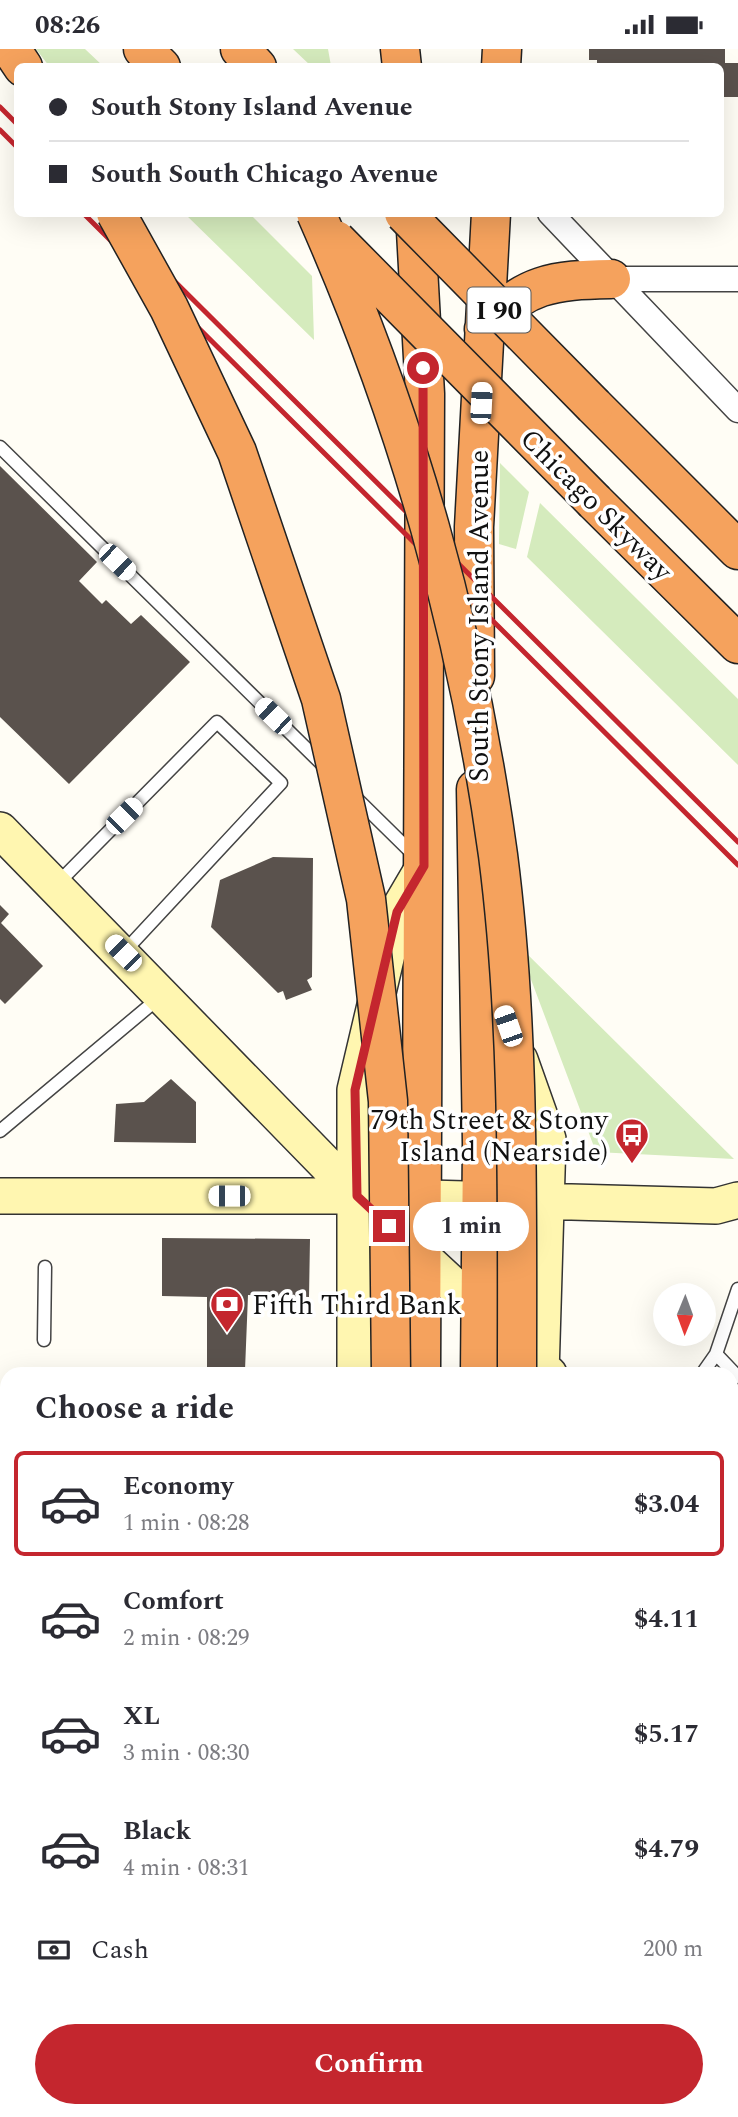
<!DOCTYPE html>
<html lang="en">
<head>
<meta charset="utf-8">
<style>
	:root { --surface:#fff; --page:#f7f7f7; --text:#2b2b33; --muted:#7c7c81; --line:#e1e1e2; --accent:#c4262e }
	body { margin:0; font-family:Spectral,serif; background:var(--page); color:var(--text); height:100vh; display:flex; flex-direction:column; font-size:26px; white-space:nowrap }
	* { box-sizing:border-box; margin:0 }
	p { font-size:23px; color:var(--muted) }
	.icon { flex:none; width:38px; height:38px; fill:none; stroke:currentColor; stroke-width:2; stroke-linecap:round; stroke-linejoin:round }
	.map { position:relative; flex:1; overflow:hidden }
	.sheet { position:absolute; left:0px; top:1318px; width:738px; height:751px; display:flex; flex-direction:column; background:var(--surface); border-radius:21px 21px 0 0; box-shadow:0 7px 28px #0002 }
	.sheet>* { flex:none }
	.top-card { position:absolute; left:14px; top:14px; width:710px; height:154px; border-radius:10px; box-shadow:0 7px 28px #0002; display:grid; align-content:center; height:154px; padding:0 35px; background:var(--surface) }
	.needle { width:46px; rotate:181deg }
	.tools { position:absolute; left:653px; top:1234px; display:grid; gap:14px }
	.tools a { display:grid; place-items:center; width:63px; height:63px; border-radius:50%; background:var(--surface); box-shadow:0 7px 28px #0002; font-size:35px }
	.end { position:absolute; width:32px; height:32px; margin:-16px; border:9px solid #c4262e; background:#fff; box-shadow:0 0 0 4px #fff }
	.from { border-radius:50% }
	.bubble { position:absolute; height:49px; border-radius:24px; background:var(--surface); box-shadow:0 7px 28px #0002; font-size:23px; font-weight:700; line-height:49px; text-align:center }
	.car { position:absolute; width:21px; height:42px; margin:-21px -10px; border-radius:9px; box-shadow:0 0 5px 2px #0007; background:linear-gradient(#fff 24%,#345 0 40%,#fff 0 76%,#345 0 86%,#fff 0) }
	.top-card b { display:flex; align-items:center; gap:24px; height:66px; font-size:26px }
	.top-card b+b { border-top:2px solid var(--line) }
	.top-card i { width:18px; height:18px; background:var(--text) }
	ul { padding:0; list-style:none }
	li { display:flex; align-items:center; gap:21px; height:105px; margin:0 14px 10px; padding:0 21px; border:4px solid transparent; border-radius:10px }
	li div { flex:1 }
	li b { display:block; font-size:26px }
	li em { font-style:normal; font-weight:700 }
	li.active { border-color:var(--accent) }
	li>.icon { width:63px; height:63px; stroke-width:1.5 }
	h2 { padding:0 35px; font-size:32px; line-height:84px }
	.pay { display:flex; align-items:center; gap:18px; height:77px; padding:0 35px; font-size:26px }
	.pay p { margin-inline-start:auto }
	.button { display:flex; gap:14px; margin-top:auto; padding:14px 35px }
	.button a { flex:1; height:80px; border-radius:42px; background:var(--accent); color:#fff; font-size:28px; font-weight:700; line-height:80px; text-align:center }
	.status { display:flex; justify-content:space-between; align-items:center; height:49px; padding:0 35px; background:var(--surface); direction:ltr }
	.status svg { height:19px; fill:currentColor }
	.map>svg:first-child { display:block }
	.grass { fill:#d5ebbd }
	.building { fill:#5a524d }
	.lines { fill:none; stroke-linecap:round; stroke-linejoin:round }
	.lane-casing { stroke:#444; stroke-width:15 }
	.street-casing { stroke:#444; stroke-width:27 }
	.secondary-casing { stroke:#333; stroke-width:38 }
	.highway-casing { stroke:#222; stroke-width:41 }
	.lane { stroke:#fff; stroke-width:12 }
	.street { stroke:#fff; stroke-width:24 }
	.secondary { stroke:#fff6b0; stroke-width:35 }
	.highway { stroke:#f5a25d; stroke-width:38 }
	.rail { stroke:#c4262e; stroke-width:5 }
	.highway-bridge-casing { stroke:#222; stroke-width:41; stroke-linecap:butt }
	.highway-bridge { stroke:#f5a25d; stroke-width:38 }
	.route { stroke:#c4262e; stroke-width:9 }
	.labels { text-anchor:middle; stroke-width:7; stroke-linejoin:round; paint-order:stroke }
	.shield { fill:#fff; stroke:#585858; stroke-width:2 }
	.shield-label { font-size:26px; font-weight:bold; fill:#111 }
	.street-label { font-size:28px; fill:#111; stroke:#fff }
	.poi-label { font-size:28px; fill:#111; stroke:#fff; text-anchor:end }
</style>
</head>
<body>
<div class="status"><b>08:26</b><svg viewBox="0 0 49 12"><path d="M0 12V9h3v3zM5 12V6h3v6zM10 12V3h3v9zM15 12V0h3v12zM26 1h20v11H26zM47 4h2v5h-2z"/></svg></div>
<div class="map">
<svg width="738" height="2068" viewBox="0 0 738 2068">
	<rect width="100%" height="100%" fill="#fffdf5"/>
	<!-- grass -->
	<path class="grass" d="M36,0h49l18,17h-54z
		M293,0h35l3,17h-20z
		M185,165h65l62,62 2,64z
		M500,414l29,29 -13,57 -17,-5z
		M540,454l198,196v66l-211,-208z
		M518,896l216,214 -138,-7z"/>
	<!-- building -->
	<path class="building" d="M589,0h136v14h13v34h-17v-30h-124v-7h-8z
		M0,417l97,96 -18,19 23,23 4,-4 25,24 10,-9 49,47 -121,122 -69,-67z
		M273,808l40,1 -1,119 -5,3 5,10 -26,10 -3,-9 -5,2 -67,-66 9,-47z
		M0,856l9,9 -8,9 42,43 -38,38 -5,-5z
		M171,1030l25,23v41l-82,-1 2,-38 28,-2z
		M162,1189l148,1 -1,58 -61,-2 -3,75h-38v-73l-45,-1z
		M3,1559h4v34l-7,-1z
		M7,1612v48l-7,-1v-18h5l-1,-10h-4v-18z
		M732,1620l6,6v30l-6,-6z
		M0,1701h7v18h-7z
		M732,1723h6v33h-6z
		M0,1729h7v60l-7,-1v-24h4z
		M0,1822h7v21h-7z
		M5,1853h2v65l-7,-3v-22l4,1 1,-13h-5v-22l5,-1z
		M3,1929h4v83h-4l-3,-12 3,-41h-3v-19h4z"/>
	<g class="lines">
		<!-- lane casing -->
		<g class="lane-casing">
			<path id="lane" d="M0,398l326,321
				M354,747l62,61
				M56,836l161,-163 64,61 -158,170
				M0,1082l160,-134
				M738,1240l-22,65 22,23
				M44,1291l1,-73
				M702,1325l14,-20
				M0,1544h7
				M732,1606l6,7
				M732,1712l6,-1
				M152,2068v-6"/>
		</g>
		<!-- street casing -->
		<g class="street-casing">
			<path id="street" d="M550,164l188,197
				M611,230h127
				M0,2059h7"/>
		</g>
		<!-- secondary casing -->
		<g class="secondary-casing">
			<path id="secondary" d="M0,781l357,366 192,178
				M520,1011l28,79 -7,235
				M0,1147h357l359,10 22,-6
				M355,1325v-284l42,-178 27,-46
				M732,1499l6,7
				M348,2062v6
				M554,2062v6"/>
		</g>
		<!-- highway casing -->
		<g class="highway-casing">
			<path id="highway" d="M11,0l12,18
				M143,0l18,18
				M240,0l17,18
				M400,0l2,18
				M501,18l1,-18
				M415,164l10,181 -4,980
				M484,280c39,-46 70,-49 127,-50
				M594,357l144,144
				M595,453l143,142
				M475,627l-1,-149 17,-314
				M476,740l6,354 -2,231
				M388,2062v6
				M426,2062v6
				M479,2062v6
				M522,2062v6"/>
		</g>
		<!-- lane -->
		<use href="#lane" class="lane"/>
		<!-- street -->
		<use href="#street" class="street"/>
		<!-- secondary -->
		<use href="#secondary" class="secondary"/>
		<!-- highway -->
		<use href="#highway" class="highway"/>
		<!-- rail -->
		<path class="rail" d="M0,58l18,18
			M0,81l18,18
			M83,164l655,652
			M106,164l632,629"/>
		<!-- highway-bridge casing -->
		<g class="highway-bridge-casing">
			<path id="highway-bridge" d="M116,164l53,95 68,144 84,247 45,200 22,202 3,273
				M316,164c92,208 151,416 182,642 22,171 19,346 19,519
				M404,164l190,193
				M336,191l259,262"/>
		</g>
		<!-- highway-bridge -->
		<use href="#highway-bridge" class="highway-bridge"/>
	</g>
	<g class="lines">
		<!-- route -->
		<path class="route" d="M389,1177l-32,-30 -2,-106 42,-178 27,-46 -1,-498"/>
	</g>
	<!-- icons -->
	<defs>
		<g id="bus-pin" transform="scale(1.75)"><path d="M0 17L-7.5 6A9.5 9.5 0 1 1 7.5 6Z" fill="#c4262e" stroke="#fff"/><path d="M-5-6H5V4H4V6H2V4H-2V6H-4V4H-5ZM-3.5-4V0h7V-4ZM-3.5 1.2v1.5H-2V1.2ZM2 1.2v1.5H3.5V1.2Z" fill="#fff"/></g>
		<g id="bank-pin" transform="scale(1.75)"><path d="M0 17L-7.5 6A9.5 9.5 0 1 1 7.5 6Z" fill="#c4262e" stroke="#fff"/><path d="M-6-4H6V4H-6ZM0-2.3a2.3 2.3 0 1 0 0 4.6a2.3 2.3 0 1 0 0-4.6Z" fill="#fff"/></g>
	</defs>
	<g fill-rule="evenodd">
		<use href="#bus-pin" x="632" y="1086"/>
		<use href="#bank-pin" x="227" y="1255"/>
	</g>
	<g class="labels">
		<!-- shield labels -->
		<rect class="shield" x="467.5" y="238.5" width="63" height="45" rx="5"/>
		<g class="shield-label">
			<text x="499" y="270">I 90</text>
		</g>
		<!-- street labels -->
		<g class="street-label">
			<text transform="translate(597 455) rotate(45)" y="10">Chicago Skyway</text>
			<text transform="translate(478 567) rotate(-90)" y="10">South Stony Island Avenue</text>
		</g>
		<!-- poi labels -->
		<g class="poi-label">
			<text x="608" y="1080">79th Street &amp; Stony<tspan x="608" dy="32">Island (Nearside)</tspan></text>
			<text x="252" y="1265" text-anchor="start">Fifth Third Bank</text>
		</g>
	</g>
</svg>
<div class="tools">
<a><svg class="needle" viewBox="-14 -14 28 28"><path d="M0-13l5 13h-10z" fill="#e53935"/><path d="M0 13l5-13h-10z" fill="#7c7c81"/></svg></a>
</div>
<i class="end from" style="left:423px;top:319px"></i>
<i class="end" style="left:389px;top:1177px"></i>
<div class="bubble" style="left:413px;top:1153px;width:116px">1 min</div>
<i class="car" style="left:481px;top:354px;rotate:3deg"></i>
<i class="car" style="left:117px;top:513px;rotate:134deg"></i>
<i class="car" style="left:273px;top:667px;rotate:314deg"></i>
<i class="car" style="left:124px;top:767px;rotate:45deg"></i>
<i class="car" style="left:123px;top:904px;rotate:315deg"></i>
<i class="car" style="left:508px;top:977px;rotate:341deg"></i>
<i class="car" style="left:229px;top:1147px;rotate:270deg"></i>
<div class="top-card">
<b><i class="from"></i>South Stony Island Avenue</b>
<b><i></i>South South Chicago Avenue</b>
</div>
<section class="sheet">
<h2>Choose a ride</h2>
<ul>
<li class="active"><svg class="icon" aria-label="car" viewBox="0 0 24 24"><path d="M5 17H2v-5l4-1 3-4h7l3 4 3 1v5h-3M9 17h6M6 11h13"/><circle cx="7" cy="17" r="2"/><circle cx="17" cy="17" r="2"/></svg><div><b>Economy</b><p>1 min · 08:28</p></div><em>$3.04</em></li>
<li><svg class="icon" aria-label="car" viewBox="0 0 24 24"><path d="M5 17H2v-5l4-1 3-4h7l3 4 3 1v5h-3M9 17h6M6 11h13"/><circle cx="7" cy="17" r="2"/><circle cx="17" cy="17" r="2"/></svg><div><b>Comfort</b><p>2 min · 08:29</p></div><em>$4.11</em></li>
<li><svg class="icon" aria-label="car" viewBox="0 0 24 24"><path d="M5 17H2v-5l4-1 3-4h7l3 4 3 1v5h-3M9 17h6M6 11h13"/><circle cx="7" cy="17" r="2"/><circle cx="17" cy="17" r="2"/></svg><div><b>XL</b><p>3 min · 08:30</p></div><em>$5.17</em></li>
<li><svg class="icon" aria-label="car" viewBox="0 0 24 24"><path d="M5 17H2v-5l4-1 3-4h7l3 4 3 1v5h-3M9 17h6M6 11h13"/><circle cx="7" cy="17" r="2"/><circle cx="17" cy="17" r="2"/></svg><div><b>Black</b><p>4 min · 08:31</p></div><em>$4.79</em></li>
</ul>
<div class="pay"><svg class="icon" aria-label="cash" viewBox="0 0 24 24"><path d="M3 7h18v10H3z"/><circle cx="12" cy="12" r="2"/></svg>Cash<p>200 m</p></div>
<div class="button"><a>Confirm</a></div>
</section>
</div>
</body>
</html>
